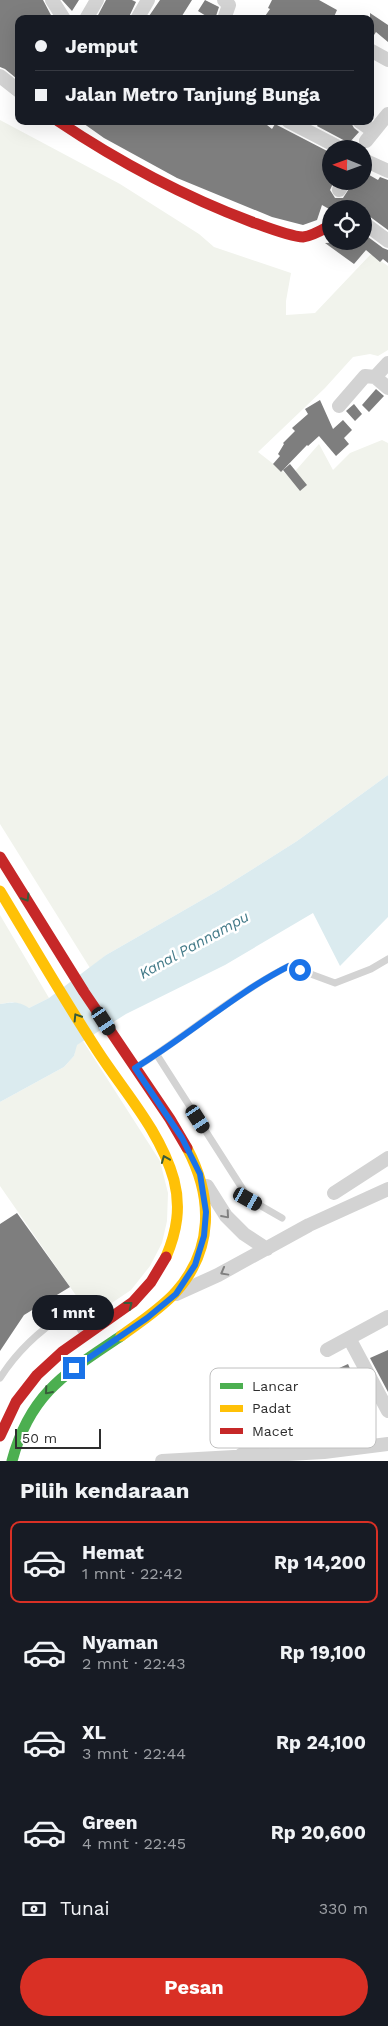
<!DOCTYPE html>
<html lang="id">
<head>
<meta charset="utf-8">
<style>
	:root { --surface:#171b24; --page:#242831; --text:#f1f3f6; --muted:#9ea1a6; --line:#363941; --accent:#d93025 }
	body { margin:0; font-family:"Work Sans",sans-serif; background:var(--page); color:var(--text); height:100vh; display:flex; flex-direction:column; font-size:19px; white-space:nowrap }
	* { box-sizing:border-box; margin:0 }
	p { font-size:16px; color:var(--muted) }
	.icon { flex:none; width:28px; height:28px; fill:none; stroke:currentColor; stroke-width:2; stroke-linecap:round; stroke-linejoin:round }
	.map { position:relative; height:1461px; overflow:hidden }
	.panel { display:flex; flex-direction:column; background:var(--surface); flex:1 }
	.panel>* { flex:none }
	.guide { position:absolute; left:15px; top:15px; width:359px; height:110px; border-radius:10px; box-shadow:0 5px 20px #0002; display:grid; align-content:center; height:110px; padding:0 20px; background:var(--surface) }
	.needle { width:32px; rotate:271deg }
	.fabs { position:absolute; left:322px; top:140px; display:grid; gap:10px }
	.fabs a { display:grid; place-items:center; width:50px; height:50px; border-radius:50%; background:var(--surface); box-shadow:0 5px 20px #0002; font-size:25px }
	.scale { position:absolute; left:15px; bottom:12px; width:86px; box-sizing:border-box; padding-left:5px; border:2px solid #2e2e2e; border-top:0; font-size:14px; line-height:18px; white-space:nowrap; color:#2e2e2e; -webkit-text-stroke:4px #fff; paint-order:stroke }
	.end { position:absolute; width:22px; height:22px; margin:-11px; border:6px solid #1a73e8; background:#fff; box-shadow:0 0 0 2px #fff }
	.from { border-radius:50% }
	.bubble { position:absolute; height:35px; border-radius:18px; background:var(--surface); box-shadow:0 5px 20px #0002; font-size:16px; font-weight:700; line-height:35px; text-align:center }
	.car { position:absolute; width:15px; height:30px; margin:-15px -8px; border-radius:6px; box-shadow:0 0 4px 1px #0007; background:linear-gradient(#222 24%,#8ab4d8 0 40%,#222 0 76%,#8ab4d8 0 86%,#222 0) }
	.guide b { display:flex; align-items:center; gap:18px; height:48px; font-size:19px }
	.guide b+b { border-top:1px solid var(--line) }
	.guide i { width:12px; height:12px; background:var(--text) }
	ul { padding:0; list-style:none }
	li { display:flex; align-items:center; gap:15px; height:82px; margin:0 10px 8px; padding:0 10px; border:2px solid transparent; border-radius:10px }
	li div { flex:1 }
	li b { display:block; font-size:19px }
	li em { font-style:normal; font-weight:700 }
	li.active { border-color:var(--accent) }
	li>.icon { width:45px; height:45px; stroke-width:1.5 }
	h2 { padding:0 20px; font-size:22px; line-height:60px }
	.pay { display:flex; align-items:center; gap:12px; height:55px; padding:0 20px; font-size:19px }
	.pay p { margin-inline-start:auto }
	.button { display:flex; gap:10px; margin-top:auto; padding:10px 20px }
	.button a { flex:1; height:58px; border-radius:30px; background:var(--accent); color:#fff; font-size:20px; font-weight:700; line-height:58px; text-align:center }
	.map>svg:first-child { display:block }
	.green { fill:#f1f3ec }
	.water { fill:#dbebef }
	.building { fill:#7e7e7e }
	.lines { fill:none; stroke-linecap:round; stroke-linejoin:round }
	.lane { stroke:#d3d3d3; stroke-width:7 }
	.street { stroke:#d3d3d3; stroke-width:14 }
	.fast { stroke:#4caf50; stroke-width:11 }
	.slow { stroke:#ffc107; stroke-width:11 }
	.jam { stroke:#c62828; stroke-width:11 }
	.oneway { stroke:#385b3a }
	.oneway2 { stroke:#808080 }
	.route { stroke:#1a73e8; stroke-width:6 }
	.labels { text-anchor:middle; stroke-width:5; stroke-linejoin:round; paint-order:stroke }
	.water-label { font-size:15px; font-style:italic; fill:#437a88; stroke:#fff }
	.key { fill:#fff; stroke:#c0c0c0; stroke-width:1 }
	.key-label { font-size:14px; fill:#2e2e2e }
</style>
</head>
<body>
<div class="map">
<svg width="388" height="1461" viewBox="0 0 388 1461">
	<rect width="100%" height="100%" fill="#fff"/>
	<!-- green -->
	<path class="green" d="M0,120l120,64 79,50 15,13 77,26 -5,28v14l29,-2 56,-59 17,12v84l-10,6 -8,-2 -17,3 -28,31 -67,64 32,25 29,-33 14,26 17,-17 32,-13 6,3v332l-91,66 -76,48 -115,66 -16,13 -90,-144z
		M0,915l49,83 -20,10 -17,-6 -12,2z
		M83,1041l77,120 8,32 -1,28 -5,22 -12,23 -19,24 -40,27 -91,-131v-84l64,-35 10,-11 2,-11z"/>
	<!-- water -->
	<path class="water" d="M388,775v142l-48,49 -27,-53 -88,52 -99,49 -49,31 -3,11 -10,11 -64,35v-98c12,-2 19,-3 29,4l20,-10 57,-43 115,-66 76,-48z"/>
	<!-- building -->
	<path class="building" d="M0,0h43l10,19h-34v55l-3,4 -11,-9 -5,-2z
		M62,0h17l-7,11z
		M106,0h26l4,2 -8,17h-32z
		M160,0h32l-12,19h-33z
		M205,0l14,7 -4,12h-4l-13,-8z
		M272,0h47l18,10 -4,9h-70l7,-10 -2,-1z
		M370,13l18,12v17l-12,-10 -6,9z
		M80,121h182l10,8 3,-5 56,29v28h3l-4,9 5,8h8l11,-17h10v-9l14,8 2,-3 8,3v50l-19,-14 -5,-2v-6l-21,-7 -4,8h-10l-7,-4 -5,15 -14,5 -31,-8 -95,-39 -73,-40z
		M320,121h30l4,7 5,4 -10,11 -32,-17z
		M364,234l19,14 5,2v13l-5,-4 -3,3 -14,-12 -12,14 -29,-21 39,-2z
		M376,389l8,7 -15,16 -7,-7z
		M320,400l13,29 10,-9 9,10 -8,8 5,6 -13,12 -17,-20 -11,10 -1,-1 -26,27 -8,-8 7,-8 -2,-2 6,-10 -1,-1 12,-12 -3,-3 16,-14 -3,-5z
		M354,404l8,10 -7,7 -9,-10z
		M290,464l17,21 -7,6 -17,-21z
		M17,1213l53,74 -46,28 -24,36v-127z
		M388,1350v42l-18,-34z
		M348,1364l23,51 -24,11 -23,-51z"/>
	<g class="lines">
		<!-- lane -->
		<path class="lane" d="M157,1055l92,144 33,19
			M135,1068c53,-33 99,-74 154,-102l46,17 36,-14 17,-10
			M0,1378c16,-25 39,-47 64,-63l9,3 11,17"/>
		<!-- street -->
		<path class="street" d="M52,0l12,19
			M224,0l5,5 -5,14
			M86,19l11,-19
			M137,19l11,-19
			M370,50l18,10
			M0,76l19,15
			M288,121l54,28
			M359,121l14,10
			M366,141l22,-27
			M364,160l24,11
			M339,190l6,-9
			M364,223l24,18
			M375,377l13,11
			M339,406l26,-30 10,1 13,-14
			M207,1186l19,30 18,18 23,15
			M334,1193l54,-35
			M176,1294l42,-19 91,-50 79,-36
			M349,1338l39,73
			M327,1350l61,-33
			M296,1388l7,22 21,42 64,-8
			M241,1455l68,-36
			M162,1461l162,-9"/>
		<!-- fast -->
		<path class="fast" d="M12,1461c18,-68 54,-88 109,-125"/>
		<!-- slow -->
		<path class="slow" d="M0,891c32,53 63,107 97,159 27,42 63,80 77,130 7,27 3,51 -8,77
			M121,1336c18,-13 38,-26 54,-43 39,-43 38,-96 12,-145"/>
		<!-- jam -->
		<path class="jam" d="M58,121c61,41 125,75 194,101 11,4 39,15 51,15 10,-1 19,-7 28,-12
			M0,857l84,135 86,127 17,29
			M0,1436l16,-34 21,-27 25,-23 71,-50 18,-20 15,-25"/>
	</g>
	<!-- one-way arrows -->
	<defs><path id="oneway-chevron" d="M-2-3.5L2.5 0L-2 3.5" fill="none" stroke-width="1.6" stroke-linecap="round" stroke-linejoin="round" transform="scale(1.25)"/></defs>
	<g class="oneway">
		<use href="#oneway-chevron" transform="translate(26 898) rotate(58)"/>
		<use href="#oneway-chevron" transform="translate(77 1017) rotate(-122)"/>
		<use href="#oneway-chevron" transform="translate(165 1159) rotate(-112)"/>
		<use href="#oneway-chevron" transform="translate(129 1305) rotate(-37)"/>
		<use href="#oneway-chevron" transform="translate(48 1391) rotate(131)"/>
	</g>
	<g class="oneway2">
		<use href="#oneway-chevron" transform="translate(226 1215) rotate(49)"/>
		<use href="#oneway-chevron" transform="translate(224 1272) rotate(151)"/>
	</g>
	<g class="lines">
		<!-- route -->
		<path class="route" d="M74,1368l73,-50 29,-24 19,-29 9,-29 2,-24 -6,-38 -18,-36 -47,-70c53,-32 99,-74 154,-102l11,4"/>
	</g>
	<g class="labels">
		<!-- water labels -->
		<g class="water-label">
			<text transform="translate(194 945) rotate(-29)" y="5">Kanal Pannampu</text>
		</g>
	</g>
	<!-- legend -->
	<rect x="210" y="1368" width="166" height="80" rx="8" class="key"/>
	<rect x="220" y="1383" width="23" height="6" fill="#4caf50"/>
	<rect x="220" y="1405" width="23" height="7" fill="#ffc107"/>
	<rect x="220" y="1428" width="23" height="6" fill="#c62828"/>
	<g class="key-label">
		<text x="252" y="1391">Lancar</text>
		<text x="252" y="1413">Padat</text>
		<text x="252" y="1436">Macet</text>
	</g>
</svg>
<div class="fabs">
<a><svg class="needle" viewBox="-14 -14 28 28"><path d="M0-13l5 13h-10z" fill="#e53935"/><path d="M0 13l5-13h-10z" fill="#9ea1a6"/></svg></a>
<a><svg class="icon" aria-label="locate" viewBox="0 0 24 24"><circle cx="12" cy="12" r="6"/><path d="M12 2v4M12 18v4M2 12h4M18 12h4"/></svg></a>
</div>
<div class="scale">50 m</div>
<i class="end from" style="left:300px;top:970px"></i>
<i class="end" style="left:74px;top:1368px"></i>
<div class="bubble" style="left:32px;top:1295px;width:82px">1 mnt</div>
<i class="car" style="left:104px;top:1021px;rotate:147deg"></i>
<i class="car" style="left:198px;top:1119px;rotate:147deg"></i>
<i class="car" style="left:248px;top:1199px;rotate:119deg"></i>
<div class="guide">
<b><i class="from"></i>Jemput</b>
<b><i></i>Jalan Metro Tanjung Bunga</b>
</div>
</div>
<section class="panel">
<h2>Pilih kendaraan</h2>
<ul>
<li class="active"><svg class="icon" aria-label="car" viewBox="0 0 24 24"><path d="M5 17H2v-5l4-1 3-4h7l3 4 3 1v5h-3M9 17h6M6 11h13"/><circle cx="7" cy="17" r="2"/><circle cx="17" cy="17" r="2"/></svg><div><b>Hemat</b><p>1 mnt · 22:42</p></div><em>Rp 14,200</em></li>
<li><svg class="icon" aria-label="car" viewBox="0 0 24 24"><path d="M5 17H2v-5l4-1 3-4h7l3 4 3 1v5h-3M9 17h6M6 11h13"/><circle cx="7" cy="17" r="2"/><circle cx="17" cy="17" r="2"/></svg><div><b>Nyaman</b><p>2 mnt · 22:43</p></div><em>Rp 19,100</em></li>
<li><svg class="icon" aria-label="car" viewBox="0 0 24 24"><path d="M5 17H2v-5l4-1 3-4h7l3 4 3 1v5h-3M9 17h6M6 11h13"/><circle cx="7" cy="17" r="2"/><circle cx="17" cy="17" r="2"/></svg><div><b>XL</b><p>3 mnt · 22:44</p></div><em>Rp 24,100</em></li>
<li><svg class="icon" aria-label="car" viewBox="0 0 24 24"><path d="M5 17H2v-5l4-1 3-4h7l3 4 3 1v5h-3M9 17h6M6 11h13"/><circle cx="7" cy="17" r="2"/><circle cx="17" cy="17" r="2"/></svg><div><b>Green</b><p>4 mnt · 22:45</p></div><em>Rp 20,600</em></li>
</ul>
<div class="pay"><svg class="icon" aria-label="cash" viewBox="0 0 24 24"><path d="M3 7h18v10H3z"/><circle cx="12" cy="12" r="2"/></svg>Tunai<p>330 m</p></div>
<div class="button"><a>Pesan</a></div>
</section>
</body>
</html>
